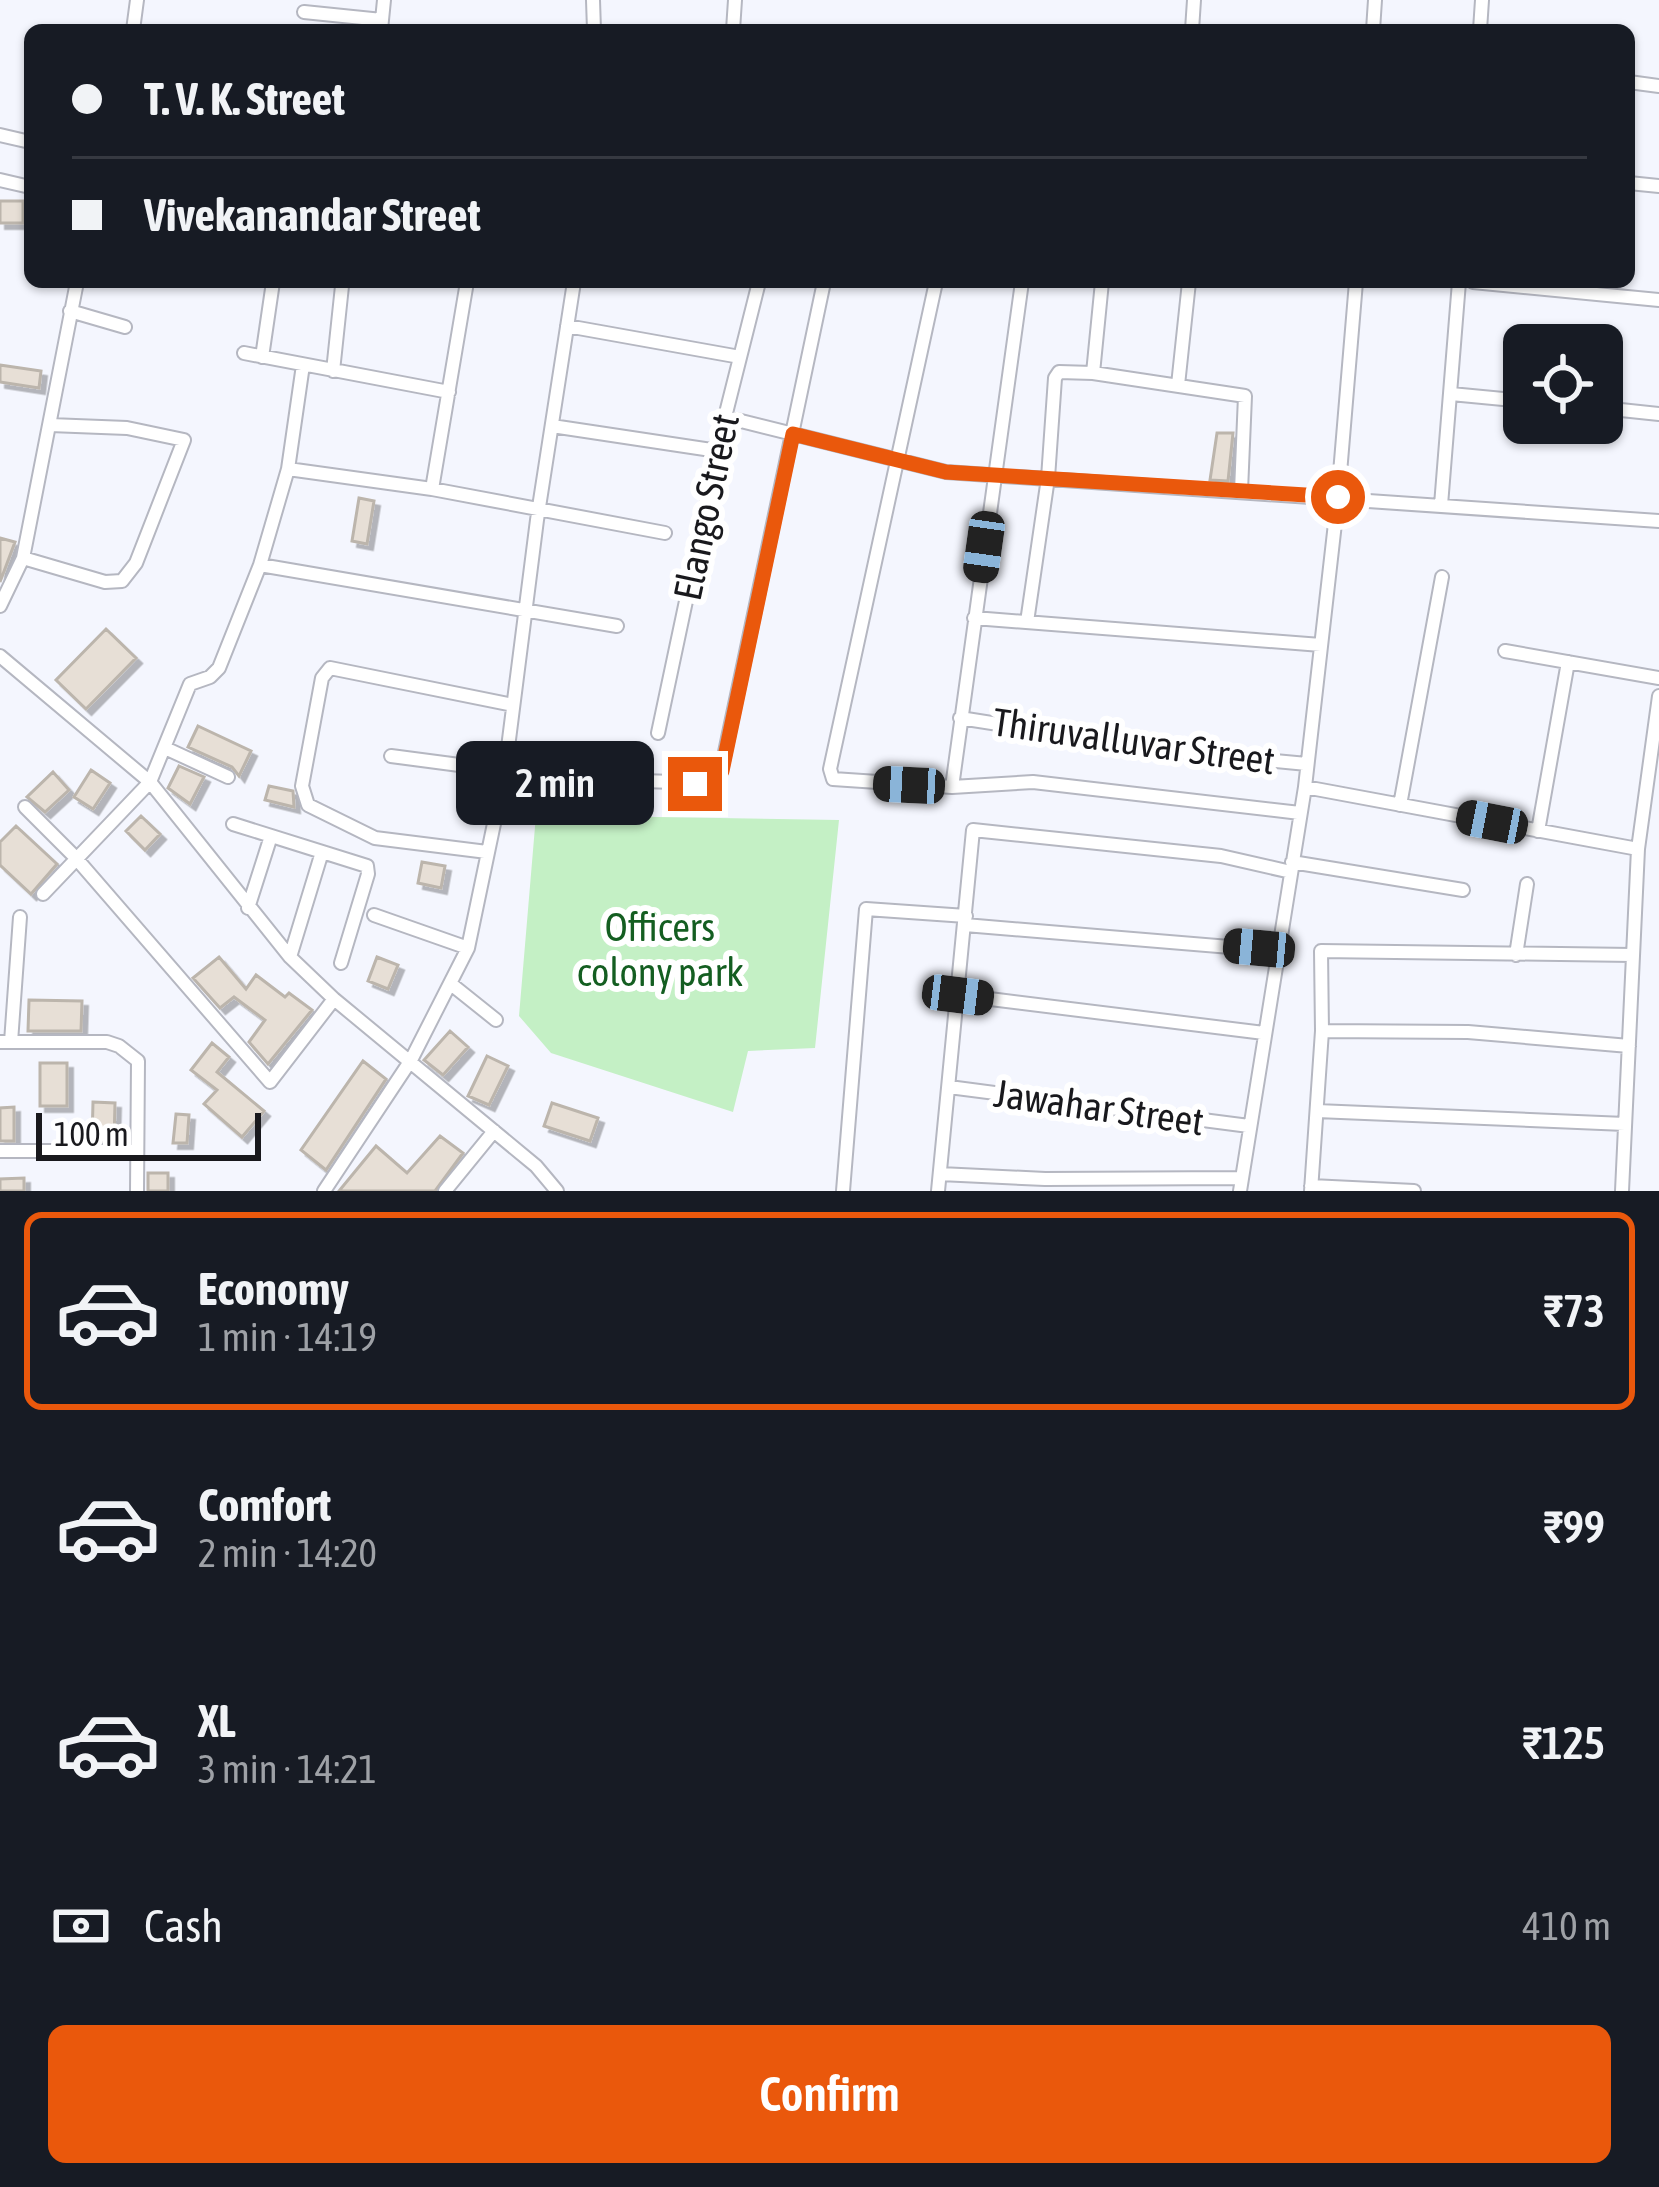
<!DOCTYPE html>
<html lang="en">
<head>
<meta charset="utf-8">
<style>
	:root { --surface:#171b24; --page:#20242c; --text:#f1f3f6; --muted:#9ea1a6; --line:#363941; --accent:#ea580c }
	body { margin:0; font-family:"Asap Condensed",sans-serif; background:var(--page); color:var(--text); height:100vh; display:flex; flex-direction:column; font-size:45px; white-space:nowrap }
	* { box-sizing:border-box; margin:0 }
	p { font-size:39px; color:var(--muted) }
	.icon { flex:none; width:66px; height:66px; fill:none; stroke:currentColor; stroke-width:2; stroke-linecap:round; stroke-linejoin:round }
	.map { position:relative; height:1191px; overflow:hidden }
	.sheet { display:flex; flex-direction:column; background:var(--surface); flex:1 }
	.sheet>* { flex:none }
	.top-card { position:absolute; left:24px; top:24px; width:1611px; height:264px; border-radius:18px; box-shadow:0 3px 9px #0004; display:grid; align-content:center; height:264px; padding:0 48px; background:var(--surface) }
	.tools { position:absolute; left:1503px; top:324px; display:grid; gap:24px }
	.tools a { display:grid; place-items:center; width:120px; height:120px; border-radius:18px; background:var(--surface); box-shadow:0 3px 9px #0004; font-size:60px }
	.scale { position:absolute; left:36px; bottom:30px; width:225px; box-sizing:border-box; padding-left:12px; border:6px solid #19191d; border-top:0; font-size:33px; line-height:42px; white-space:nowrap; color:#19191d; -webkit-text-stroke:9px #fff; paint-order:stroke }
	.end { position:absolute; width:54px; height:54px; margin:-27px; border:15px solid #ea580c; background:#fff; box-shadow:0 0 0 6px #fff }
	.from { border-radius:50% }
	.bubble { position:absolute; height:84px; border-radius:18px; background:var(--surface); box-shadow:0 3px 9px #0004; font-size:39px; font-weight:600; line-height:84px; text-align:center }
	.car { position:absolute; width:36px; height:72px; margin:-36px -18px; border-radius:15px; box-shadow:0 0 9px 3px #0007; background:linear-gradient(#222 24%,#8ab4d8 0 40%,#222 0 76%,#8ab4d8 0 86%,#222 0) }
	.top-card b { display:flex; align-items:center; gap:42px; height:114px; font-size:45px }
	.top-card b+b { border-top:3px solid var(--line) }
	.top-card i { width:30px; height:30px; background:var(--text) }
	ul { padding:21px 0 0; list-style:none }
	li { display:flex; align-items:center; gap:36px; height:198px; margin:0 24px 18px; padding:0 24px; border:6px solid transparent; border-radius:18px }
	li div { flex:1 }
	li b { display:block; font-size:45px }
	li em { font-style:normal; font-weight:600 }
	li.on { border-color:var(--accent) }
	li>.icon { width:108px; height:108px; stroke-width:1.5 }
	.pay { display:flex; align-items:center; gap:30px; height:132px; padding:0 48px; font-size:45px }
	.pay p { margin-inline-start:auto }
	.primary-button { display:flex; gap:24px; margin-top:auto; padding:24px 48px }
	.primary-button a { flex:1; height:138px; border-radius:18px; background:var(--accent); color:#fff; font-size:48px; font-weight:600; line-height:138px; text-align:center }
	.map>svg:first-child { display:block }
	.green { fill:#c4f0c5 }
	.building { fill:#e7dfd6; stroke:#bcb5ac; stroke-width:3; filter:url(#shadow) }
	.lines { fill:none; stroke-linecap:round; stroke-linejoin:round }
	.minor-casing { stroke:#b5b7c1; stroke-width:16 }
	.minor { stroke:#fff; stroke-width:12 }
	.route { stroke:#ea580c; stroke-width:15 }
	.labels { text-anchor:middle; stroke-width:12; stroke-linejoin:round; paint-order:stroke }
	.street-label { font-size:39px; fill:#19191d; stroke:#fff }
	.park-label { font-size:39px; fill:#145e21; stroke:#fff }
</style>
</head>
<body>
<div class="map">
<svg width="1659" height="1191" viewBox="0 0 1659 1191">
	<defs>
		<filter id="shadow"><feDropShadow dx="5.5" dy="5.5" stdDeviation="0" flood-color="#0004"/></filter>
	</defs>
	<rect width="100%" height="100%" fill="#f4f6fe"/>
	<!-- green -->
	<path class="green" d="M536,815l303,5 -24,228 -67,3 -15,61 -182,-59 -32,-37z"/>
	<!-- building -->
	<path class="building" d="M0,201h23v22h-23z
		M0,365l41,6 -2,17 -39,-6z
		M1217,433h16l-5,48 -18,-1z
		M359,498l15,3 -7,43 -15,-3z
		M0,538l15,4 -15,40z
		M106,629l30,29 -50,51 -30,-29z
		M198,726l53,25 -12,25 -7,-9 -44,-20z
		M179,766l25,11 -14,27 -22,-16z
		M91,770l19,13 -17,26 -19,-12z
		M53,772l16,18 -24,22 -18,-15z
		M269,786l24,5 1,16 -29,-7z
		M141,816l19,18 -15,16 -19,-19z
		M16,826l41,38 -26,30 -31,-29v-23z
		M422,862l23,4 -4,22 -23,-5z
		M219,957l27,32 10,-14 29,22 4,-4 23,17 -44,54 -19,-22 16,-22 -31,-23 -14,11 -27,-30z
		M377,957l21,8 -10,24 -20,-8z
		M29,1000l53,1 -1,30h-53z
		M450,1031l18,16 -25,28 -19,-15z
		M212,1043l17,14 -12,15 47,39 -22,26 -38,-33 13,-14 -26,-20z
		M487,1056l21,10 -19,39 -21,-9z
		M363,1061l23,18 -60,91 -25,-20z
		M40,1063h27v43h-27z
		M93,1102l22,1 -1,38h-22z
		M552,1103l46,15 -8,23 -46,-15z
		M14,1107v34h-14v-33z
		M176,1114l13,1 -2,28h-14z
		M440,1136l23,17 -28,38h-96l37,-45 31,27z
		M148,1173h20v18h-20z
		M24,1178v13h-24v-12z"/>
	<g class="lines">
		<!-- minor casing -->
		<g class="minor-casing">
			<path id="minor" d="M593,0l1,30
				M304,12l78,8
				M133,30l4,-30
				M381,30l3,-30
				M733,30l2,-30
				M1192,30l2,-30
				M1373,30l2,-30
				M1480,30l2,-30
				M1629,82l30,4
				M0,135l30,7
				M0,180l30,7
				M1629,183l30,3
				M936,282l-106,487 3,10 119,8 81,-5 267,31
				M1473,282l186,18
				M70,311l55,16
				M567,326l173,31
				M244,353l205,39
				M262,357l11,-75
				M333,371l9,-85
				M1093,373l9,-91
				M1178,385l11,-103
				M1451,394l73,7
				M1602,408l57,6
				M725,417l221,55 713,49
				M552,426l166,25
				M288,469l144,20 35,-207
				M432,489l233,44
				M1441,505l18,-223
				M23,558l82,24 17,-1 14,-18 48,-123 -57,-12 -77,-3
				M260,565l357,61
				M0,606l23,-48 54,-276
				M974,618l347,27
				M1027,622l21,-144 7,-100 4,-6 34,1 152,23 -4,95
				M1505,651l154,27
				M0,656l150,126 140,175 44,42 202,167 21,25
				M960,718l202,32 145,14
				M658,733l67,-316 34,-135
				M165,748l63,29
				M391,756l114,15
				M607,780l102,3 12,-12 103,-489
				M952,787l70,-505
				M1305,787l333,62
				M1400,805l42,-228
				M25,807l50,50 195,225 64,-83
				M233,824l134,42 1,8 -27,89
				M1538,831l30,-169
				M487,852l-112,-14 -67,-33 -6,-19 20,-108 8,-10 183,37
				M1292,862l171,28
				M43,894l107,-112 40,-98 20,-7 9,-9 41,-103 28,-96 15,-104
				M248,908l23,-72
				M374,915l94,33
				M965,925l313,26
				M1516,955l11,-71
				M290,957l32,-105
				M451,984l45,36
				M958,995l306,38
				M1322,1031l146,1 161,14
				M0,1042h107l12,4 19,15 -1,130
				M11,1042l9,-125
				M949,1087l300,39
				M1317,1111l308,13
				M0,1151h135
				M940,1174l105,5 196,-1
				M1311,1186l103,5
				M324,1191l87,-131 57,-112 37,-177 32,-251 37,-238
				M445,1191l49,-60
				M843,1191l23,-282 100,7
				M938,1191l35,-361 248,26 70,16
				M1240,1191l65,-404 33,-290 18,-215
				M1311,1191l11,-160 -1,-80 312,4
				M1622,1191l16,-342 21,-153"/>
		</g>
		<!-- minor -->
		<use href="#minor" class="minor"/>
	</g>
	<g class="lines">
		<!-- route -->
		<path class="route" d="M695,784l22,-5 5,-8 71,-337 153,38 392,25"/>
	</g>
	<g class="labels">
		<!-- street labels -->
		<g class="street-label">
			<text transform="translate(706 507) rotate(-78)" y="14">Elango Street</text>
			<text transform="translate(1134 741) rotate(8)" y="14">Thiruvalluvar Street</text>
			<text transform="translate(1099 1107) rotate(8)" y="14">Jawahar Street</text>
		</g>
		<!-- park labels -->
		<g class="park-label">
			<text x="660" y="941">Officers<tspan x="660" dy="45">colony park</tspan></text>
		</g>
	</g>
</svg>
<div class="tools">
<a><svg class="icon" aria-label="locate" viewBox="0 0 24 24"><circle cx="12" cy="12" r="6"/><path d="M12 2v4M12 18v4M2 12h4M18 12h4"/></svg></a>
</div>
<div class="scale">100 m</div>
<i class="end from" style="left:1338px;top:497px"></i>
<i class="end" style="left:695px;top:784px"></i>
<div class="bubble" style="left:456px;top:741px;width:198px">2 min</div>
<i class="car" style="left:984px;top:547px;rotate:188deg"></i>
<i class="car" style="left:909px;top:785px;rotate:273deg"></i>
<i class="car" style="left:1492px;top:822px;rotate:281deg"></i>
<i class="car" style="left:1259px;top:948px;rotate:275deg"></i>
<i class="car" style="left:958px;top:995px;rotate:97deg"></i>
<div class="top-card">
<b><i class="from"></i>T. V. K. Street</b>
<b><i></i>Vivekanandar Street</b>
</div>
</div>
<section class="sheet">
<ul>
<li class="on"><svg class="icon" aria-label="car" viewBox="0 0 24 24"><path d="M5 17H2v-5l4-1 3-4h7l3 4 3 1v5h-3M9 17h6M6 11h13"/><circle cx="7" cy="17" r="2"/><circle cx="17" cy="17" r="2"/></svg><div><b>Economy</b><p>1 min · 14:19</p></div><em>₹73</em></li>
<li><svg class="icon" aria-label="car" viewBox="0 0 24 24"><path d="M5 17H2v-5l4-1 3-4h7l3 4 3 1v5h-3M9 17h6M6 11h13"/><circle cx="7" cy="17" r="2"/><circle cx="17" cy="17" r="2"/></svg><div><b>Comfort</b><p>2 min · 14:20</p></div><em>₹99</em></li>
<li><svg class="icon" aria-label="car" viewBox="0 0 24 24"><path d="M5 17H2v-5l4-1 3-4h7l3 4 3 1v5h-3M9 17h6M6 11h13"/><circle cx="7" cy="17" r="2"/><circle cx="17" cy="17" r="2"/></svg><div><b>XL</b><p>3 min · 14:21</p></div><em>₹125</em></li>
</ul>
<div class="pay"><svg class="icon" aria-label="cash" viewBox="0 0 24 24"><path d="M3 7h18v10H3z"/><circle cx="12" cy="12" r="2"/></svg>Cash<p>410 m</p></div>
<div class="primary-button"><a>Confirm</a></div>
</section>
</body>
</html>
